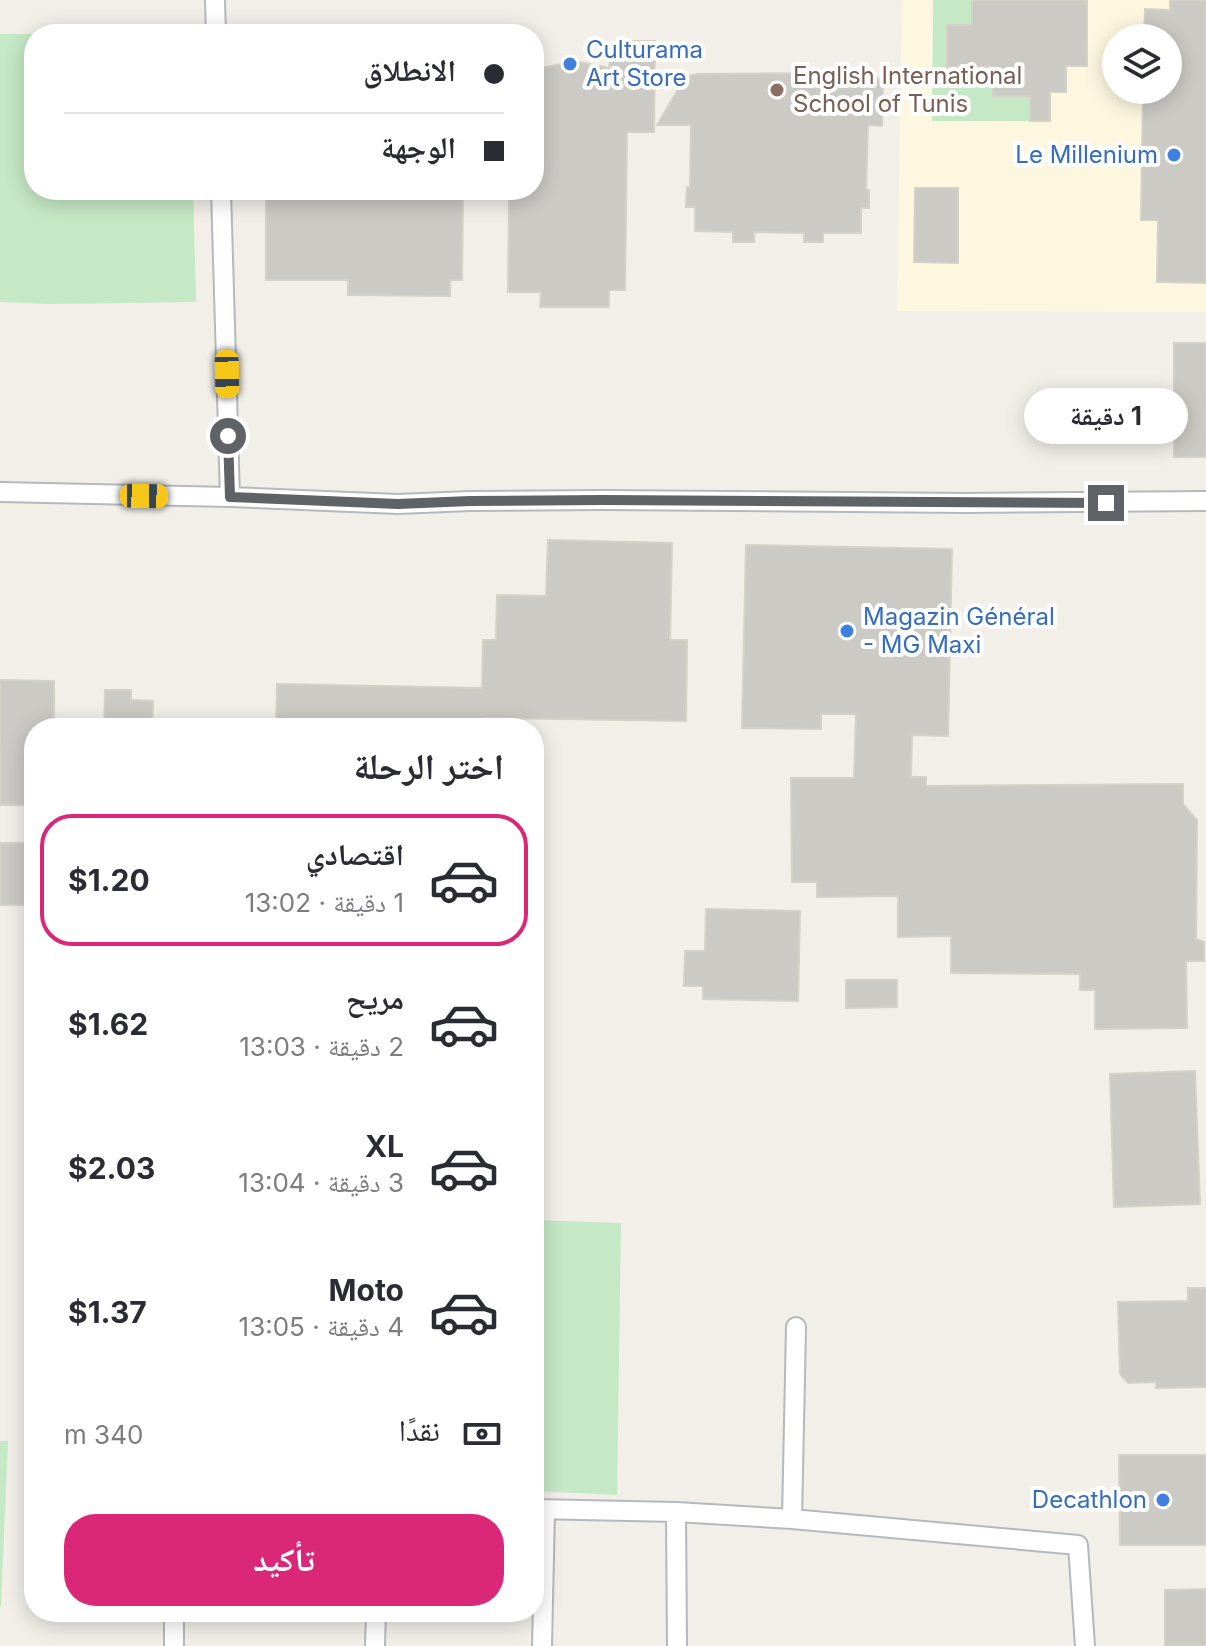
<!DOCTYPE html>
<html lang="ar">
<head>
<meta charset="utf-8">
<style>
	:root { --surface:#fff; --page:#f2f2f3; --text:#2b2b33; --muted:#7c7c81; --line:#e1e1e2; --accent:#db2777 }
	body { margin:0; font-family:Inter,"Noto Naskh Arabic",sans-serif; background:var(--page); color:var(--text); direction:rtl; height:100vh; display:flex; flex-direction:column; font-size:30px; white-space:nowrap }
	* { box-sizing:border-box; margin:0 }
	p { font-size:26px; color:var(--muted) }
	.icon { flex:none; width:44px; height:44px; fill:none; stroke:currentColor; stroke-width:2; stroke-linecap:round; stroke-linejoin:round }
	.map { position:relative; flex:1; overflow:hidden; direction:ltr }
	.panel { position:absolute; left:24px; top:718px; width:520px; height:904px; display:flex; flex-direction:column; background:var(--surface); border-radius:32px; box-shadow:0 4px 20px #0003; direction:rtl }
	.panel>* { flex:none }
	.top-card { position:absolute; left:24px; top:24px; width:520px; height:176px; border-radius:32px; box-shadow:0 4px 20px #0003; direction:rtl; display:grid; align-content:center; height:176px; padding:0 40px; background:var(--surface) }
	.buttons { position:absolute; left:1102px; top:24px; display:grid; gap:16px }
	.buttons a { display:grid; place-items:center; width:80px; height:80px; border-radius:50%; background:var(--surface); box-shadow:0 4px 20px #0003; font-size:40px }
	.end { position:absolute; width:36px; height:36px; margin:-18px; border:10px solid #5f6368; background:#fff; box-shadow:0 0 0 4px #fff }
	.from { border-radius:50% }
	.bubble { position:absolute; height:56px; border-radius:28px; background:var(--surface); box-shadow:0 4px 20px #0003; font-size:26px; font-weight:700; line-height:56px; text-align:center; direction:rtl }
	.car { position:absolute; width:24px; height:48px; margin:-24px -12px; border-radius:10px; box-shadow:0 0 6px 2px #0007; background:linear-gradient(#f5c518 24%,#345 0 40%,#f5c518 0 76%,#345 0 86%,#f5c518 0) }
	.top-card b { display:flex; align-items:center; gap:28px; height:76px; font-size:30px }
	.top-card b+b { border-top:2px solid var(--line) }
	.top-card i { width:20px; height:20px; background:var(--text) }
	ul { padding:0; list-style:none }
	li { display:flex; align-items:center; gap:24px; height:132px; margin:0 16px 12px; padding:0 24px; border:4px solid transparent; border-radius:32px }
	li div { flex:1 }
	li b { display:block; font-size:30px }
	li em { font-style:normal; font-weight:700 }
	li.current { border-color:var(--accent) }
	li>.icon { width:72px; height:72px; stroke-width:1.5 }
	h2 { padding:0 40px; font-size:36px; line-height:96px }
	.pay { display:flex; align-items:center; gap:20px; height:88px; padding:0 40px; font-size:30px }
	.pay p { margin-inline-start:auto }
	.primary-button { display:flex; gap:16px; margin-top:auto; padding:16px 40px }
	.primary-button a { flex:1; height:92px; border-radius:32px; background:var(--accent); color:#fff; font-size:32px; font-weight:700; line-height:92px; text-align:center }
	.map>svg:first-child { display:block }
	.commercial { fill:#fef7e0; fill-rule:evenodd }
	.green { fill:#c5e8c5 }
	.building { fill:#cccac5; stroke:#d6d1c6; stroke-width:2 }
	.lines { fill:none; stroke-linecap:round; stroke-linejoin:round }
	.minor-casing { stroke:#b5b8bc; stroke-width:22 }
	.minor { stroke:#fff; stroke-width:18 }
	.route { stroke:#5f6368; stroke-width:10 }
	.shop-dot { fill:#3f7fe0; stroke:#fff; stroke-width:3 }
	.education-dot { fill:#8d6e63; stroke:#fff; stroke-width:3 }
	.labels { text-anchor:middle; stroke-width:8; stroke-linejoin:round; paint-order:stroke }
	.shop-label { font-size:24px; fill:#366cbe; stroke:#fff; text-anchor:start }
	.education-label { font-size:24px; fill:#785e54; stroke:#fff; text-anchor:start }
</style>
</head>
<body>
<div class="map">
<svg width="1206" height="1646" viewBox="0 0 1206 1646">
	<rect width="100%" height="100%" fill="#f1efe8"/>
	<!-- commercial -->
	<path class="commercial" d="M902,0h304v312l-309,-1zM1116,38h52v52h-52z"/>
	<!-- green -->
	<path class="green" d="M933,0h39v25h-25v42h46v29h37v25h-98z
		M0,34h34v156h159l3,112 -145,2 -51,-2z
		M534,1220l87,3 -4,272 -83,-4z
		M0,1441h8l-7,166h-1z"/>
	<!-- building -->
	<path class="building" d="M972,0h115v66h-21v26h-16v29h-20v-25h-37v-29h-46v-42h25z
		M1170,0h36v283l-49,-1 1,-62h-17l2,-130h25v-52h-24l1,-29 25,1z
		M628,41h27l-1,91h-27l-2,158h-16v17h-69l1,-15h-33l1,-102h25v-120l40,-9 35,7 2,-12 7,-11z
		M864,73l10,2 6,5 3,7 -1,39 -14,-1 -2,65h3v18h-8v25h-38v9h-19v-9l-50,-1v10h-21v-10l-38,-1v-24h-9l1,-20h3l1,-62h-34l26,-44 5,-5 9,-2z
		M915,188h43v75l-44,-1z
		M266,190h197l-1,90h-12v16l-102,-1v-15h-82z
		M1174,343h32v114h-32z
		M548,540l124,3 -2,97h17l-1,81 -201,-3v10h-209l1,-44 205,4 1,-48h13l1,-45 49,1z
		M746,545l206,4 -4,187 -36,-1 -1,42h15v9l257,-2v20l14,16 -1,119 8,3v19h-18l1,67 -92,1v-39h-15v-16l-129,-1v-37l-53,1v-41l-81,1v-15h-25l-1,-104h63l2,-64h-35v15l-79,-1z
		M0,680l54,1v47h-20v77h-34z
		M105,690h26v10l22,1 -1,27h-48z
		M0,843h34v62h-34z
		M706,909l94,2 -2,90 -95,-2v-13h-19l1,-35h20z
		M846,980h51v27l-51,1z
		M1195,1071l5,133 -86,3 -4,-133z
		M1188,1288h18v99l-50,1v-6l-28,1 -8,-9 -2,-72 70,-1z
		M1119,1455h87v90h-86z
		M1206,1589v57h-41v-56z"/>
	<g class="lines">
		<!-- minor casing -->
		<g class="minor-casing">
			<path id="minor" d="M215,0l1,34
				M221,190l9,307
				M0,492l230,5 168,7 72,-3 132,-1 365,3 239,-2
				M534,1509l142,3 116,7 286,26 7,101
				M676,1512l1,134
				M792,1519l4,-192
				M174,1646v-34
				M375,1646l1,-34
				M542,1646l3,-136"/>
		</g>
		<!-- minor -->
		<use href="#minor" class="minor"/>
	</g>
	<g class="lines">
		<!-- route -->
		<path class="route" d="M228,436l2,61 168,7 72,-3 132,-1 504,3"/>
	</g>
	<!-- markers -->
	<g class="shop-dot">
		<circle cx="570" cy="64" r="8"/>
		<circle cx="1174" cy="155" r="8"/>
		<circle cx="847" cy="631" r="8"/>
		<circle cx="1163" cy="1500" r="8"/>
	</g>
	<circle class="education-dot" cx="777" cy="90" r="8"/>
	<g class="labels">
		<!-- shop labels -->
		<g class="shop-label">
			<text x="586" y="58">Culturama<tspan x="586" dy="28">Art Store</tspan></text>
			<text x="1158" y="163" text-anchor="end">Le Millenium</text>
			<text x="863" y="625">Magazin Général<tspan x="863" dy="28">- MG Maxi</tspan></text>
			<text x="1147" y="1508" text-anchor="end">Decathlon</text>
		</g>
		<!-- education labels -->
		<g class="education-label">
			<text x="793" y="84">English International<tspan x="793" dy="28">School of Tunis</tspan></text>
		</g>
	</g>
</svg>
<div class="buttons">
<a><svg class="icon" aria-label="layers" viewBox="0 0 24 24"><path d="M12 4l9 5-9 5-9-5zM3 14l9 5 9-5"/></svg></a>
</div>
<i class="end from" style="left:228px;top:436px"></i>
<i class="end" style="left:1106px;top:503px"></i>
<div class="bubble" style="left:1024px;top:388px;width:164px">1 دقيقة</div>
<i class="car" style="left:227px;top:374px;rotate:179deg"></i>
<i class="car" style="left:144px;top:496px;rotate:91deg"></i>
<div class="top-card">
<b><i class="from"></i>الانطلاق</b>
<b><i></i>الوجهة</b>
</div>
<section class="panel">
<h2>اختر الرحلة</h2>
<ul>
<li class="current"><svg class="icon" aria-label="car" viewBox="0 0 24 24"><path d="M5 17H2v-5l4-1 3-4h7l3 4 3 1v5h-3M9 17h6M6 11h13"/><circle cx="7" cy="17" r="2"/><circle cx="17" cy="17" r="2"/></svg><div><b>اقتصادي</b><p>1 دقيقة · 13:02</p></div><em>$1.20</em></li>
<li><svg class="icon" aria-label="car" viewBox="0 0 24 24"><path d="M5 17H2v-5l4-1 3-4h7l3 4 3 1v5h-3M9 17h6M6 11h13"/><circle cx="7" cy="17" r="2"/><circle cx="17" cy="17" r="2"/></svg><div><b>مريح</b><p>2 دقيقة · 13:03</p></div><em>$1.62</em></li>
<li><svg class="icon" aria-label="car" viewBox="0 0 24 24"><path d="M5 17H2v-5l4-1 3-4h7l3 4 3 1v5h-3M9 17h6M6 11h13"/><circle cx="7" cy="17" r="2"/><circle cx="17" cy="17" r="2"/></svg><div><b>XL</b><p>3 دقيقة · 13:04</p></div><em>$2.03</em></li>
<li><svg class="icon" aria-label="car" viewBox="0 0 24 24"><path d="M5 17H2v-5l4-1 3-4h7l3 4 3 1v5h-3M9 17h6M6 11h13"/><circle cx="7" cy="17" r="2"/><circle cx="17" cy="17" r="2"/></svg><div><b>Moto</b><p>4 دقيقة · 13:05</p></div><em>$1.37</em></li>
</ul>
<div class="pay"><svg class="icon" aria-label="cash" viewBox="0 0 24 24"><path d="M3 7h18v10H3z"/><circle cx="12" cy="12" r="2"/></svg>نقدًا<p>340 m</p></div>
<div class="primary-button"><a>تأكيد</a></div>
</section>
</div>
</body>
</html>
